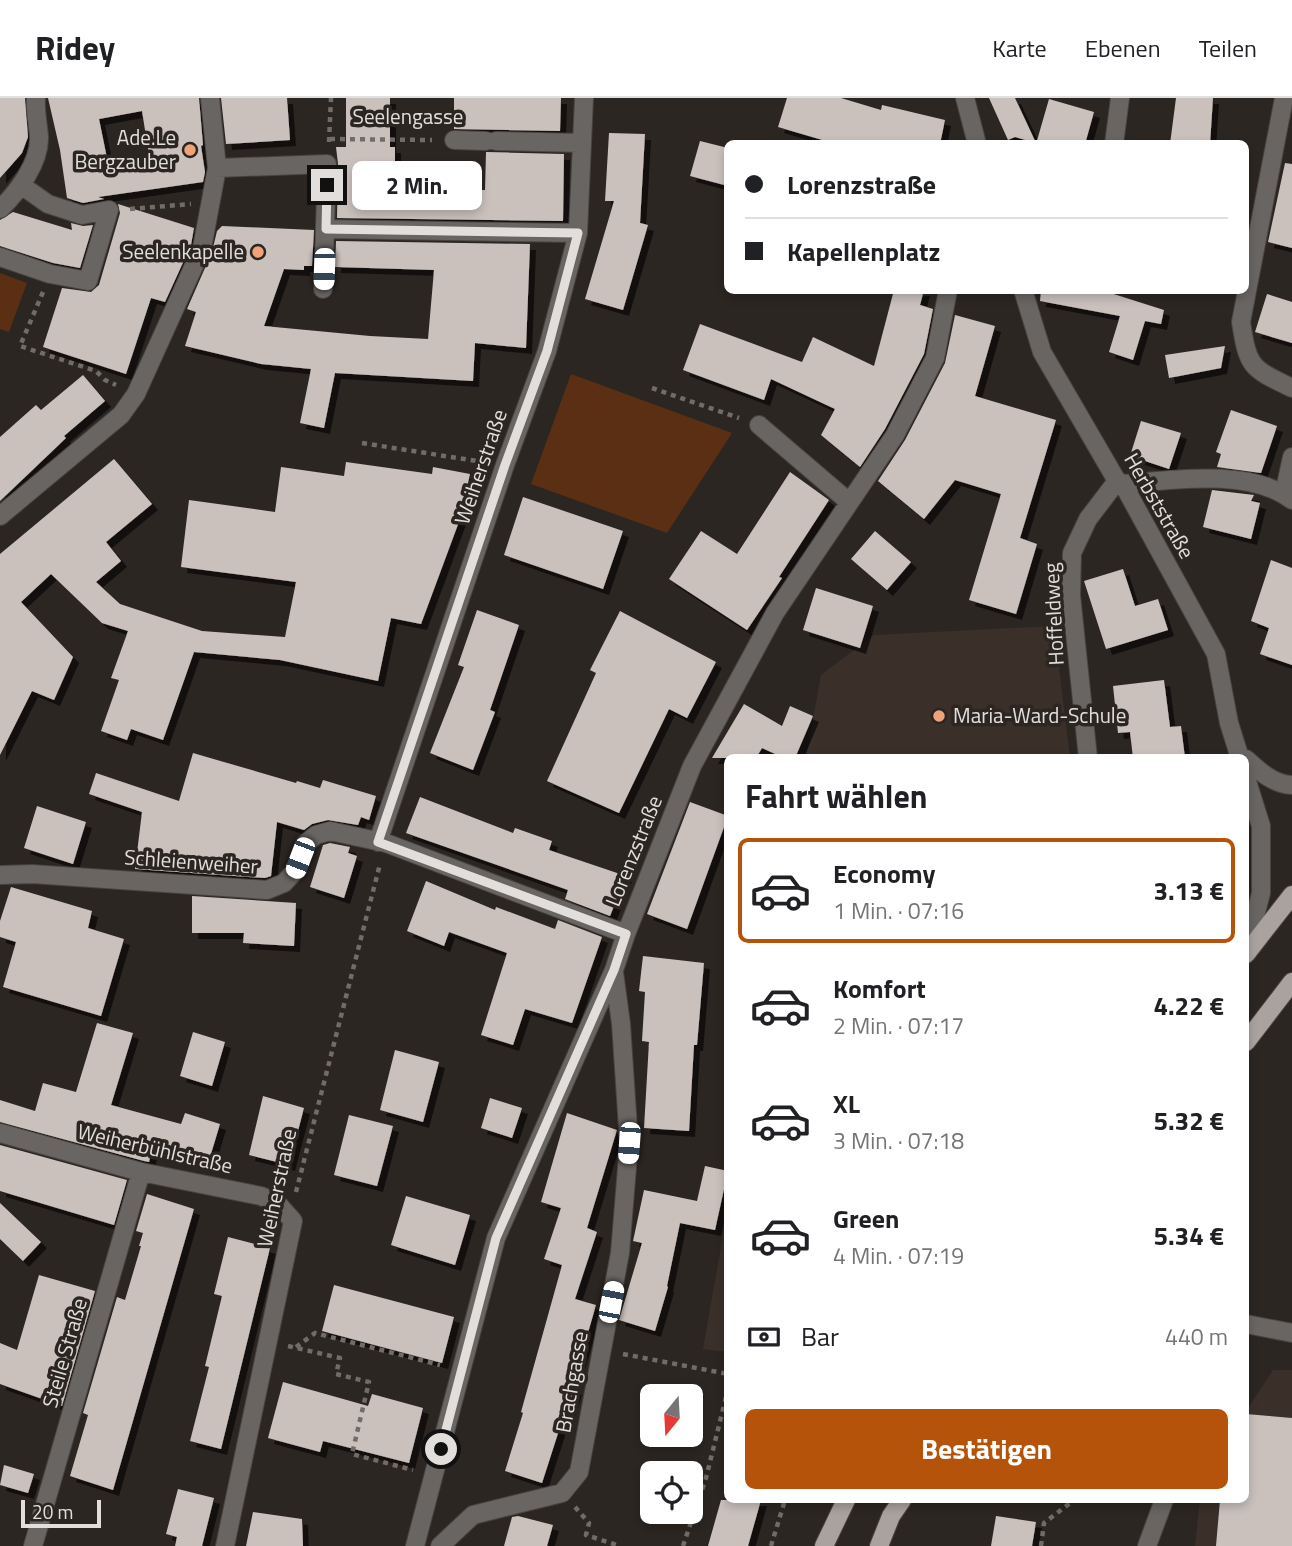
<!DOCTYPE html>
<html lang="de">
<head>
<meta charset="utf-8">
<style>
	:root { --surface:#fff; --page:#f6f6f6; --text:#202124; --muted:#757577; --line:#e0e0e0; --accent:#b45309 }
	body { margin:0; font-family:"Titillium Web",sans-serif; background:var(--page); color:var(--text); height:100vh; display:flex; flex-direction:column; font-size:26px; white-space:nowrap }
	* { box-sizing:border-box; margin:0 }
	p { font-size:23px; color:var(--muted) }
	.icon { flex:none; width:38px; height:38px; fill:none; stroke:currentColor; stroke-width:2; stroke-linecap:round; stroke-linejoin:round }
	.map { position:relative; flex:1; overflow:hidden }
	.panel { position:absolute; left:724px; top:656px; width:525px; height:749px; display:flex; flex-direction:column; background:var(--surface); border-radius:10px; box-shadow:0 4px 10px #0003 }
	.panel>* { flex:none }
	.top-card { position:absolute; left:724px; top:42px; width:525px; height:154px; border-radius:10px; box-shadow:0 4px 10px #0003; display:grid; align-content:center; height:154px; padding:0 21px; background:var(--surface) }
	.needle { width:46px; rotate:198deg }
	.controls { position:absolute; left:640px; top:1286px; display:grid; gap:14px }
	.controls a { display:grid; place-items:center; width:63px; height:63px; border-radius:10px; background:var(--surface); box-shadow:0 4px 10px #0003; font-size:35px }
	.scale { position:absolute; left:21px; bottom:18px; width:80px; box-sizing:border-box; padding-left:7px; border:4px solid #e2dedb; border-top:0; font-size:19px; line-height:24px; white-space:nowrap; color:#e2dedb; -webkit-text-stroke:5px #2c2622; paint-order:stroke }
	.end { position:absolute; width:32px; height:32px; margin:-16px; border:9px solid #e2dedb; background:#111; box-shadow:0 0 0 4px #111 }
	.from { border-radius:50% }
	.bubble { position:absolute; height:49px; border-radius:10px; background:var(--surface); box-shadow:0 4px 10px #0003; font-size:23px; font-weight:700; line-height:49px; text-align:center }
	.car { position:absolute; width:21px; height:42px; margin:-21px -10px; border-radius:9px; box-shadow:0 0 5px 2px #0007; background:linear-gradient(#fff 24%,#345 0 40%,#fff 0 76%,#345 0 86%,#fff 0) }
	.top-card b { display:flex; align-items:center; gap:24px; height:66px; font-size:26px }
	.top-card b+b { border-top:2px solid var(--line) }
	.top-card i { width:18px; height:18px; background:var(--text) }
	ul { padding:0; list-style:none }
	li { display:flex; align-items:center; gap:21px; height:105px; margin:0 14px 10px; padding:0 7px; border:4px solid transparent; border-radius:10px }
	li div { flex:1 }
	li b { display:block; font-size:26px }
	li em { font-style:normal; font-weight:700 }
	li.on { border-color:var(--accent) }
	li>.icon { width:63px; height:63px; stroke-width:1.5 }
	h2 { padding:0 21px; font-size:32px; line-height:84px }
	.pay { display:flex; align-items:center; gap:18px; height:77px; padding:0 21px; font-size:26px }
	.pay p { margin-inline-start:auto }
	.action { display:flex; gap:14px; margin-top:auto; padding:14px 21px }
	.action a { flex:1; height:80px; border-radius:10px; background:var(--accent); color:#fff; font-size:28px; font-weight:700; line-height:80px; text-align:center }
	header { display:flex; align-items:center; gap:42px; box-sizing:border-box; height:98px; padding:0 35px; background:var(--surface); border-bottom:2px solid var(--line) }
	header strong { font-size:33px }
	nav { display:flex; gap:38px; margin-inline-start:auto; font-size:24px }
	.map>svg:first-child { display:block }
	.built { fill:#3b2f29 }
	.green { fill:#5a2f14 }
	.building { fill:#cac1bd; fill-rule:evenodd; filter:url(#shadow) }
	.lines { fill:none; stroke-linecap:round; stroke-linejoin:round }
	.minor-casing { stroke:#494340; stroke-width:20 }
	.major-casing { stroke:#494340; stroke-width:20 }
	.path { stroke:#726c69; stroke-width:4.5; stroke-dasharray:5 5; stroke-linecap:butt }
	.minor { stroke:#686563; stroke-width:18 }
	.major { stroke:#a9a29e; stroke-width:18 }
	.route { stroke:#e2dedb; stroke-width:9 }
	.poi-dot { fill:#f0a378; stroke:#2c2622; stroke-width:2.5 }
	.labels { text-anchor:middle; stroke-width:7; stroke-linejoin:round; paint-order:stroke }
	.street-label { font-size:21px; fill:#e2dedb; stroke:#2c2622 }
	.poi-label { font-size:21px; fill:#e2dedb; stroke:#2c2622; text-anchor:end }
</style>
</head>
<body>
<header>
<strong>Ridey</strong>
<nav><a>Karte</a><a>Ebenen</a><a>Teilen</a></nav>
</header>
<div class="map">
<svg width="1292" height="1448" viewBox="0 0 1292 1448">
	<defs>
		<filter id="shadow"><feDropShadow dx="6" dy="6" stdDeviation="0" flood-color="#0009"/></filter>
	</defs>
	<rect width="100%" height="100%" fill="#2c2622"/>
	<!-- built -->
	<path class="built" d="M1054,528l16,132h-264l15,-83 53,-40z
		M728,1109v145l-25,-3z
		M1273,1272h19v176h-97l5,-46h46v-89z"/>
	<!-- green -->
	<path class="green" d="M0,175l27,10 -18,49 -9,-3z
		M571,276l161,59 -65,100 -136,-49z"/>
	<!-- building -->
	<path class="building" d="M0,0h25l3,39 -6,16 -22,25z
		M48,0h151l4,47 -2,1 4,26 -2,10 -105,15 6,2 -21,4 -16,-5 -7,-48zM142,13l8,51 -41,6 -10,-49z
		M221,0h66l3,42 -64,4z
		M346,0h44v49h5v42l90,1 1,-38 78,2 -1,67 -226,-3 1,-54 -2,-17h10z
		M454,0h107l-1,33 -106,-2z
		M787,0h54l40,12 1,-5 63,15 -5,24h-104l-58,-17z
		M989,0h26l21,45 -21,-6 -7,3z
		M1176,0h37l-3,46h-40z
		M1049,1l45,13 -9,32h-49z
		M609,35l36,1 -5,89 8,2 -25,85 -38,-11 29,-98h-9z
		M700,43l28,7v38l-38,-10z
		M1285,65l7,1v84l-24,-6z
		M118,106l76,24 -3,17 -26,57 -14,-4 -25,76 -83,-27 19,-59 29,4 8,-7 21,-72z
		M13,114l59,18 -1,-7 12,3 10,-1 -13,43 -27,-5 -53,-17v-26z
		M222,128l92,4 -2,36h-8v4l-20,-1 -20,57 106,10 58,3 6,-69 -99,-3 1,-26 194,3 -4,104 -51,-5 -2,38 -138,-8 -11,55 -24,-5 11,-54 -50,-5 -76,-18 11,-34 -9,-3 25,-57 5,-21z
		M894,192h30l-4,15 13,4 -9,45 -39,75 -25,38 -39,-32 14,-26 -64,-30 -7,21 -81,-30 17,-46 102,38 11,-25 61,29z
		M1041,192h60l63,20 -3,14 -16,-3 -12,39 -24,-8 11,-36 -80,-15z
		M1267,196l25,8v41l-37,-11z
		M955,217l40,11 -20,70 81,24 -36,118 17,6 -21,70 -47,-14 32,-106 -46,-14 -31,39 -46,-38 27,-41 40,-77z
		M1225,248l-4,22 -52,10 -4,-23z
		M83,277l22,26 -41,35 2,2 -66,63v-64l36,-32 5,5z
		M1231,312l46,16 -16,47 -44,-6 4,-13 -5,-2z
		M1141,323l40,12 -12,36 -39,-13z
		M114,361l38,45 -46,38 15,19 -25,21 24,22 82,27 83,6 11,-55 -115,-15 8,-67 86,12 6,-45 63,9 2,-14 86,12 1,-7 37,7 -10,45 -39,105 -30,-6 -13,63 -98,-21 -86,-8 -31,88 -32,-11 -4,11 -26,-9 18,-51 -8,-2 17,-47 -26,-8 -51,-49 -30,28 52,55 -19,43 -22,-9 -32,64v-201z
		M790,374l39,28 -50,77 3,1 -35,52 -78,-51 32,-48 36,23z
		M1212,392l42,5 -3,6 9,2 -9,36 -48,-12z
		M523,399l100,34 -20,58 -99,-34z
		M875,433l36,31 -24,28 -36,-31z
		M1271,462l21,8v97l-32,-11 9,-26 -18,-7z
		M1123,471l12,37 23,-7 10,31 -62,19 -22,-68z
		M816,490l57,18 -13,42 -57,-18z
		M477,512l42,15 -29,85 5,2 -22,58 -43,-17 34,-86 -6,-2z
		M620,513l96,51 -29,56 -18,-9 -50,104 -72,-32 49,-108 -6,-3z
		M1164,582l6,47 11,-1 4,32h-52l-3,-26 -12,1 -5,-47z
		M744,606l38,22 8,-20 23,10 -18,42h-11l-22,-10 -6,10h-44z
		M193,655l103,30 1,-2 23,7 3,-8 53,16 -7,24 -8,-3 -3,8 -30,-5 -16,4 -8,6 -27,-8 -6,54 -6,2 -130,-9 7,-57 -53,-18 7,-21 83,28z
		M420,699l93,36 2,-5 37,13 -3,9 77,26 -16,40 -45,-17 3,-9 -162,-57z
		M690,704l38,14 -41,113 -40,-15z
		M37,708l49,16 -13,42 -49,-16z
		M330,745l20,4 -2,6 9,3 -13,42 -34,-11 13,-42z
		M426,783l69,29 1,-3 59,22 3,-9 44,17 -30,86 -47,-14 -12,36 -32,-10 26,-82 -58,-21 -5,14 -37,-15z
		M11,789l81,24 -4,17 36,11 -23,77 -98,-29 13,-45 -16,-5v-16z
		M192,798l104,7 -2,43 -51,-3 1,-10h-52z
		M643,858l61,7 -7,82h-3l-5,86 -45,-3 5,-86 -7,-1 3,-49 -6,-1z
		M97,925l36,10 -22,72 70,19 4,-11 35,11 -13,43 -55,-18 -3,13 -5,-1 -144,-39v-22l35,11 8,-28 33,9z
		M193,934l32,10 -13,44 -32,-10z
		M395,952l44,12 -16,60 -43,-12z
		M263,998l41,12 -15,57 -40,-10z
		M490,1000l32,10 -10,30 -31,-10z
		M567,1015l50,17 -30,98 10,4 -22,67 21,6 -24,83 4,1 -11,36 -4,-1 -19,59 -37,-12 18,-58 -2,-1 41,-147 -18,-6 17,-51 -20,-6z
		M349,1017l44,11 -16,60 -43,-11z
		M0,1047l127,35 -13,45 -114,-34z
		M705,1068l23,5 -13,59 -35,-7 -13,63 1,1 -13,44 -36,-11 23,-77 -9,-2 11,-51 53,11z
		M147,1096l47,15 -81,281 -43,-14 18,-61 -5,-2 34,-116 8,3 16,-54h-2l4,-13 -7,-2z
		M406,1098l64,19 -15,50 -64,-20z
		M0,1105l41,39 -18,19 -23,-22z
		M228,1139l42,11 -49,201 -31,-8 19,-74 -4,-1 17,-70 -8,-2z
		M39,1177l56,16 -33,115 -62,-22v-41l17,7z
		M334,1187l120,32 -12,46 -120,-32z
		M283,1284l85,24 4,-12 51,14 -14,55 -86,-22 -3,11 -52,-14z
		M1246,1316l46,4v128h-76l4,-46h26z
		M4,1367l30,9 -6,19 -28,-8z
		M178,1391l36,9 -12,48h-27l2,-9 -11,-3z
		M721,1402h40l-13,46h-40z
		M253,1414l49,7 1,27h-57z
		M518,1418l35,9 -6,21h-43l8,-29z
		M996,1418l40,6 -4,24h-41z"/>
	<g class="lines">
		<!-- minor casing -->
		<g class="minor-casing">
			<path id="minor" d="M965,0l12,46
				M1284,0l-43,224c7,46 10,46 51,66
				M454,42l32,1
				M496,43l85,2
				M1114,46l6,-46
				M217,70l110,-4 -4,125
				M0,111c18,-17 40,-47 39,-72 -1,-14 -4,-25 -3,-39
				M326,131l252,4
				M0,159l50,17 38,7 21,-71 -27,5 -34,-11 -27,-19
				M1023,192l19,62 75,129 6,3 93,170 13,69 11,35
				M759,327l90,77
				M1123,386c49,-4 128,-16 169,16
				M1284,396l8,-37
				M0,418l121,-101 15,-21 66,-146 15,-80 -7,-70
				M1088,660l-17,-163 1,-42 16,-34 29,-38
				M1246,661c13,12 27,25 46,26
				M1246,680l15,48v67l-15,58
				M378,744l127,-377 42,-114 31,-118 6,-135
				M0,777l32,-1 235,16 17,-7 11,-12 10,-27 11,-9 14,-4 56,12 240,91
				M0,1035l141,39 120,24 16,7 16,18 -68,325
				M1246,1226l46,9
				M33,1448l108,-374
				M415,1448l81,-308 118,-268 12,-36 66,-168 83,-153 120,-178 40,-77 13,-68
				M440,1448l33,-31 89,-22 17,-21 41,-219 9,-110 -8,-119 -7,-52
				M1147,1448l17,-46"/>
		</g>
		<!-- major casing -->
		<g class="major-casing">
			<path id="major" d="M1246,856l46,-59
				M1246,944l46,-60
				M824,1448l22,-46
				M879,1448l12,-30 11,-16"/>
		</g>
		<!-- path -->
		<path class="path" d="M330,41l102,1
			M329,44l2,-44
			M130,111l61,-5
			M43,194l-23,54 76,25 9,9 11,5
			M652,290l87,30
			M362,345l121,19
			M296,1094l84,-328
			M288,1248l52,12 -4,16 33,8 -17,72 61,16
			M296,1249l19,-14 125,32
			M623,1256l105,20
			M575,1409l14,16 -3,12 34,11
			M683,1448l23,-68 22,-89
			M771,1448l14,-46
			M1041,1448l3,-23 30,-23"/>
		<!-- minor -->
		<use href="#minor" class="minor"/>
		<!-- major -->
		<use href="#major" class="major"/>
	</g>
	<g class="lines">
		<!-- route -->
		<path class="route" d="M327,87l-1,44 252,4 -31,118 -42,114 -127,377 248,92 -12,36 -118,268 -55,211"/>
	</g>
	<!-- markers -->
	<g class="poi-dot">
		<circle cx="190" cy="52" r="7"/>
		<circle cx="258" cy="154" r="7"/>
		<circle cx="939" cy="618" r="7"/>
	</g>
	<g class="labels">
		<!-- street labels -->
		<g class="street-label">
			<text x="408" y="26">Seelengasse</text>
			<text transform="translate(481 369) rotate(-71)" y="7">Weiherstraße</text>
			<text transform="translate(1159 408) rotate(60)" y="7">Herbststraße</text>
			<text transform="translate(1054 516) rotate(-93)" y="7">Hoffeldweg</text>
			<text transform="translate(634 753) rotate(-68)" y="7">Lorenzstraße</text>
			<text transform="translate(191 764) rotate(4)" y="7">Schleienweiher</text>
			<text transform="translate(155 1051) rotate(13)" y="7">Weiherbühlstraße</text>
			<text transform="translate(277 1090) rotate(-78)" y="7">Weiherstraße</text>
			<text transform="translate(65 1255) rotate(-74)" y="7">Steile Straße</text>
			<text transform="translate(572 1284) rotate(-80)" y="7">Brachgasse</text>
		</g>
		<!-- poi labels -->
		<g class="poi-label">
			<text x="176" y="47">Ade.Le<tspan x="176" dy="24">Bergzauber</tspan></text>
			<text x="244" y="161">Seelenkapelle</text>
			<text x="953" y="625" text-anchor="start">Maria-Ward-Schule</text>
		</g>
	</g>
</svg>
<div class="controls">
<a><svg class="needle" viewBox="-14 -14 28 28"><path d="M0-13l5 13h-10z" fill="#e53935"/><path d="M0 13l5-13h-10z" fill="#757577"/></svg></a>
<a><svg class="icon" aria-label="locate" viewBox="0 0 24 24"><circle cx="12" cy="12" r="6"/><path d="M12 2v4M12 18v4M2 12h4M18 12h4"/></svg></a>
</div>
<div class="scale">20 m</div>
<i class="end from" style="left:441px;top:1351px"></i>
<i class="end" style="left:327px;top:87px"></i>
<div class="bubble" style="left:352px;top:63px;width:130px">2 Min.</div>
<i class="car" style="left:324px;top:171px;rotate:182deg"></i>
<i class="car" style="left:300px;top:760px;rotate:201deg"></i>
<i class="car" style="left:629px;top:1045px;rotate:184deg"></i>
<i class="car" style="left:611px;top:1204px;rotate:11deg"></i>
<div class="top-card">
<b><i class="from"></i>Lorenzstraße</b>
<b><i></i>Kapellenplatz</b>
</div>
<section class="panel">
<h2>Fahrt wählen</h2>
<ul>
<li class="on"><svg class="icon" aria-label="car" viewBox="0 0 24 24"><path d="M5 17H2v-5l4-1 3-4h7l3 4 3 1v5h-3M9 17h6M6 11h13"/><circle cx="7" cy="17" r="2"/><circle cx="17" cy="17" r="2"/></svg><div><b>Economy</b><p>1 Min. · 07:16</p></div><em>3.13 €</em></li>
<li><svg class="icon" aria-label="car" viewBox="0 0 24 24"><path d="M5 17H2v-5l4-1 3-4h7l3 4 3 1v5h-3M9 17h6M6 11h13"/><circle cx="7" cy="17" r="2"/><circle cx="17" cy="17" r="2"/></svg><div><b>Komfort</b><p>2 Min. · 07:17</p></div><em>4.22 €</em></li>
<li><svg class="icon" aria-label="car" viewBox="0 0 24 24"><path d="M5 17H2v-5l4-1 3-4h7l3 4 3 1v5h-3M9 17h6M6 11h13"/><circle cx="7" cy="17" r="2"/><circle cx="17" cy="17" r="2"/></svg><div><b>XL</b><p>3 Min. · 07:18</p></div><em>5.32 €</em></li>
<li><svg class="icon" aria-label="car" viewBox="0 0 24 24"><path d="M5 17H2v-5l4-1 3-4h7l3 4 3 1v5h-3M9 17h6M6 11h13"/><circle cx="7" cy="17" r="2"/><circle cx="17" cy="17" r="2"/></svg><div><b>Green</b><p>4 Min. · 07:19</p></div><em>5.34 €</em></li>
</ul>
<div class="pay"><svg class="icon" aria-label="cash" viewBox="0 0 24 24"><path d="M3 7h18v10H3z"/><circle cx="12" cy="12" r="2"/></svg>Bar<p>440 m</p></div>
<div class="action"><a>Bestätigen</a></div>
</section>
</div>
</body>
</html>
